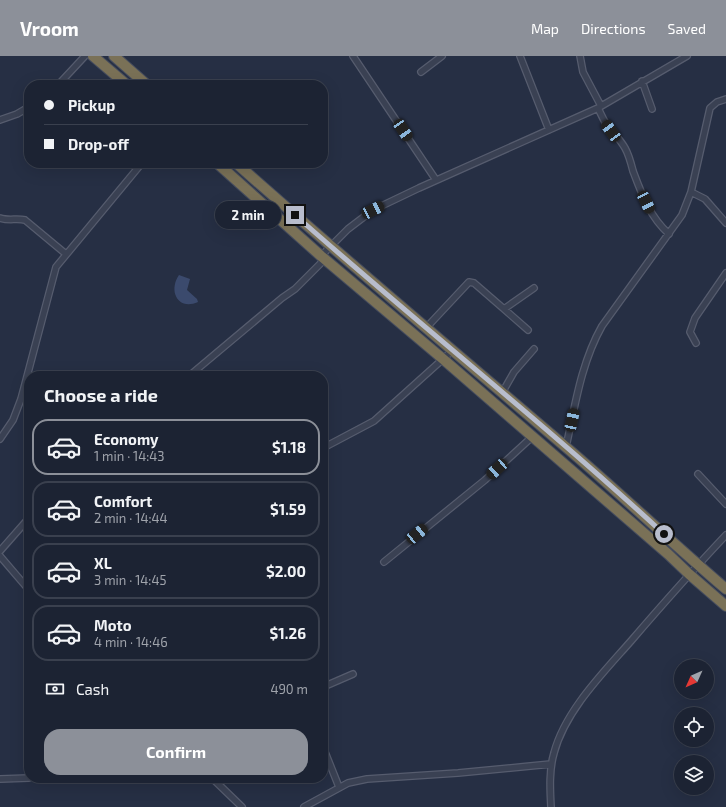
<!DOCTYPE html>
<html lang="en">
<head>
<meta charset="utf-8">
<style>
	:root { --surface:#1c2333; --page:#292f3f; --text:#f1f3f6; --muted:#a0a4ac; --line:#3a404e; --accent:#8c9099 }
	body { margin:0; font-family:"Exo 2",sans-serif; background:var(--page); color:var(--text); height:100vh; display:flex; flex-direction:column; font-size:15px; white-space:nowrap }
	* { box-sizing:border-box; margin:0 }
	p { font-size:13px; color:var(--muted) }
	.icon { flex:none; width:22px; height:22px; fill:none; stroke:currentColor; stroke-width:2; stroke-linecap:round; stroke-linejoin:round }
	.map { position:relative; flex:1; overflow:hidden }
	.drawer { position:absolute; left:24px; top:315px; width:304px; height:412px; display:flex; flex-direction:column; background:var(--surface); border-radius:16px; box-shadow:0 4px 16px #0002,0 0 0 1px var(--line) }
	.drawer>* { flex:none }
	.hud { position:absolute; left:24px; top:24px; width:304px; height:88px; border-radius:16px; box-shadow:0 4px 16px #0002,0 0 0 1px var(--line); display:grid; align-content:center; height:88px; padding:0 20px; background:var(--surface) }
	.needle { width:26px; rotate:225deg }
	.buttons { position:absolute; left:674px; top:603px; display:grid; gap:8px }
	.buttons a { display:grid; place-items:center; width:40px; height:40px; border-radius:50%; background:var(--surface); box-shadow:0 4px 16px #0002,0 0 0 1px var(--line); font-size:20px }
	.end { position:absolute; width:18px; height:18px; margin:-9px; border:5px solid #b8bdcd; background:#111; box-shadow:0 0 0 2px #111 }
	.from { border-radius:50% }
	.bubble { position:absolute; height:28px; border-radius:14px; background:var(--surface); box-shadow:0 4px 16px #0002,0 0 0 1px var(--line); font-size:13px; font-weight:700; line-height:28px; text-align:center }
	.car { position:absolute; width:12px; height:24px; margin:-12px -6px; border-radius:5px; box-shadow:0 0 3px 1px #0007; background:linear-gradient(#222 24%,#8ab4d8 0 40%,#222 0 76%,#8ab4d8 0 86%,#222 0) }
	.hud b { display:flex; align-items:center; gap:14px; height:38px; font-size:15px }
	.hud b+b { border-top:1px solid var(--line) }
	.hud i { width:10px; height:10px; background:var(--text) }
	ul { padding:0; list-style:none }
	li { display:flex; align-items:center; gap:12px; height:56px; margin:0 8px 6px; padding:0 12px; border:2px solid var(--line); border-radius:16px }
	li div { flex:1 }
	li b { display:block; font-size:15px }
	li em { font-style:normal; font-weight:700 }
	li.active { border-color:var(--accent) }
	li>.icon { width:36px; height:36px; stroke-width:1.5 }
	h2 { padding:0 20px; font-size:18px; line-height:48px }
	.pay { display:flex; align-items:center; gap:10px; height:44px; padding:0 20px; font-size:15px }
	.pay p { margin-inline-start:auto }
	.cta { display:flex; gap:8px; margin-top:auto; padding:8px 20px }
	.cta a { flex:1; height:46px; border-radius:16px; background:var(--accent); color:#fff; font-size:16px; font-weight:700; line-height:46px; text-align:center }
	header { display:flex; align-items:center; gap:24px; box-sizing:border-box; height:56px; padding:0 20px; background:var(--accent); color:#fff }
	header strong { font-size:19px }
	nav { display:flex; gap:22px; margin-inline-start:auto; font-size:14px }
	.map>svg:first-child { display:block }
	.water { fill:#3b4a6d }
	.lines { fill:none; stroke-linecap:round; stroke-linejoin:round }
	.street-casing { stroke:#565c6e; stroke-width:8 }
	.highway-casing { stroke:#454c5e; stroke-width:12 }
	.street { stroke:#3a4153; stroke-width:5.5 }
	.highway { stroke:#7a7157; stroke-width:10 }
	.route { stroke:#b8bdcd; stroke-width:5 }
</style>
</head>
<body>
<header>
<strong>Vroom</strong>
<nav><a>Map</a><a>Directions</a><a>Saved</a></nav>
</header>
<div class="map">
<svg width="726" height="751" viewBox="0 0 726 751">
	<rect width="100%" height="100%" fill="#262f44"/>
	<!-- water -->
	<path class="water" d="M179,219l11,4 -3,11 10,9 1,3c-20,9 -30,-11 -19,-27z"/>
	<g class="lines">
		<!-- street casing -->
		<g class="street-casing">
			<path id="street" d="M353,0l83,124
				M520,0l29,74
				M580,0l3,16 18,34
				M421,16l21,-16
				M642,25l10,28
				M58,29l27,-29
				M598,52c4,8 7,17 14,23 5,6 9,10 13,17 4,7 6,15 8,23 9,24 17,46 36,63
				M0,64l17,-6 12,-7
				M691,136l14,7 21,24
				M0,162c8,3 17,0 25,2l41,34
				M321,200l27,-27 25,-19 46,-22 179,-80 89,-52
				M504,253l24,21
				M426,272l43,-46 5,1 30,26 30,-21
				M696,287l-6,-11 5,-14 31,-45
				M189,320l93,-78 13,-9 30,-30
				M502,337l12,-21 20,-23
				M0,383l13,-19 8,-21 35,-132 86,-104
				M566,391c9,-41 15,-84 36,-121l80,-111 9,-23 19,-84 7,-6 9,-3
				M323,392l51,-27 79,-71
				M698,418l28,30
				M0,495l29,-33
				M0,500l29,34
				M384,506l101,-82 47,-43
				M323,631l30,-13
				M323,691l16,40
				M106,722h9
				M212,722l30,29
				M0,723l29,-1
				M304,751l44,-24 19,-4 91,-6 93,-9
				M551,751c-1,-18 -2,-37 3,-54 11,-42 49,-80 77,-112 31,-36 62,-71 95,-106"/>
		</g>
		<!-- highway casing -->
		<g class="highway-casing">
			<path id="highway" d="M93,0l34,29
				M114,0l33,29
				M217,107l104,93 122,103 225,195 21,20 37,32
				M236,107c109,97 220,190 331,285 54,46 105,95 159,141"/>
		</g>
		<!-- street -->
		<use href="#street" class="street"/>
		<!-- highway -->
		<use href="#highway" class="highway"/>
	</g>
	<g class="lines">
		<!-- route -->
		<path class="route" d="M295,159c122,108 250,209 369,319"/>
	</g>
</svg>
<div class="buttons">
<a><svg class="needle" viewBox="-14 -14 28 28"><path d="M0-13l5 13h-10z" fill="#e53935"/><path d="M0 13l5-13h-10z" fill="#a0a4ac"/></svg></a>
<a><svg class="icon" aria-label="locate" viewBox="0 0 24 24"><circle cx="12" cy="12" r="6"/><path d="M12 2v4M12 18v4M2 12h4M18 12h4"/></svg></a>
<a><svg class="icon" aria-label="layers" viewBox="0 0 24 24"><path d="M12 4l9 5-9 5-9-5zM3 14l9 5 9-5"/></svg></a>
</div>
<i class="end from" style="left:664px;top:478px"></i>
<i class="end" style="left:295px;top:159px"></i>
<div class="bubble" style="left:215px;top:145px;width:66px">2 min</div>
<i class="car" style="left:403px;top:74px;rotate:146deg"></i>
<i class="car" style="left:611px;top:75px;rotate:324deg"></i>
<i class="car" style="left:646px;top:146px;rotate:154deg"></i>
<i class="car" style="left:373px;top:154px;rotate:64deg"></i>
<i class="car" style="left:572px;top:364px;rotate:12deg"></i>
<i class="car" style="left:497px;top:413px;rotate:228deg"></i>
<i class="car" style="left:417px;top:478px;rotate:51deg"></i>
<div class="hud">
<b><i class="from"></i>Pickup</b>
<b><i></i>Drop-off</b>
</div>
<section class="drawer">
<h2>Choose a ride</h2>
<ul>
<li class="active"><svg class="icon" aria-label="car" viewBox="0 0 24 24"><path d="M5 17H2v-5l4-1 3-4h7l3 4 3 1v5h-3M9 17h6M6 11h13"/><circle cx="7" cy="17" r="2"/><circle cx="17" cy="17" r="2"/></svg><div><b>Economy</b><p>1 min · 14:43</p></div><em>$1.18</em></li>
<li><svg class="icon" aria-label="car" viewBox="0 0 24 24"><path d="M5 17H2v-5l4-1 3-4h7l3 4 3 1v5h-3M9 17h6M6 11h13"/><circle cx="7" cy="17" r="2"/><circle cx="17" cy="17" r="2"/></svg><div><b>Comfort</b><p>2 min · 14:44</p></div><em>$1.59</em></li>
<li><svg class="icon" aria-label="car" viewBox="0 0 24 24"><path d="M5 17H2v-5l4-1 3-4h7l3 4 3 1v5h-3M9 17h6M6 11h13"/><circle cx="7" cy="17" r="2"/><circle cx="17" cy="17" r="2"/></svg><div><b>XL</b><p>3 min · 14:45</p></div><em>$2.00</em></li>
<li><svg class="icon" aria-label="car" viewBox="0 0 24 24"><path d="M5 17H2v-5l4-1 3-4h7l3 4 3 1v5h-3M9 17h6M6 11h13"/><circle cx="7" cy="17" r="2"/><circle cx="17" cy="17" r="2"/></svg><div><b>Moto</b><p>4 min · 14:46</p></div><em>$1.26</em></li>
</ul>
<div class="pay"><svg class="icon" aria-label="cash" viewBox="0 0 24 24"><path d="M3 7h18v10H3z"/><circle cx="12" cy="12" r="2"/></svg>Cash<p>490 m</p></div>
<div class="cta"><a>Confirm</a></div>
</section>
</div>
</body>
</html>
